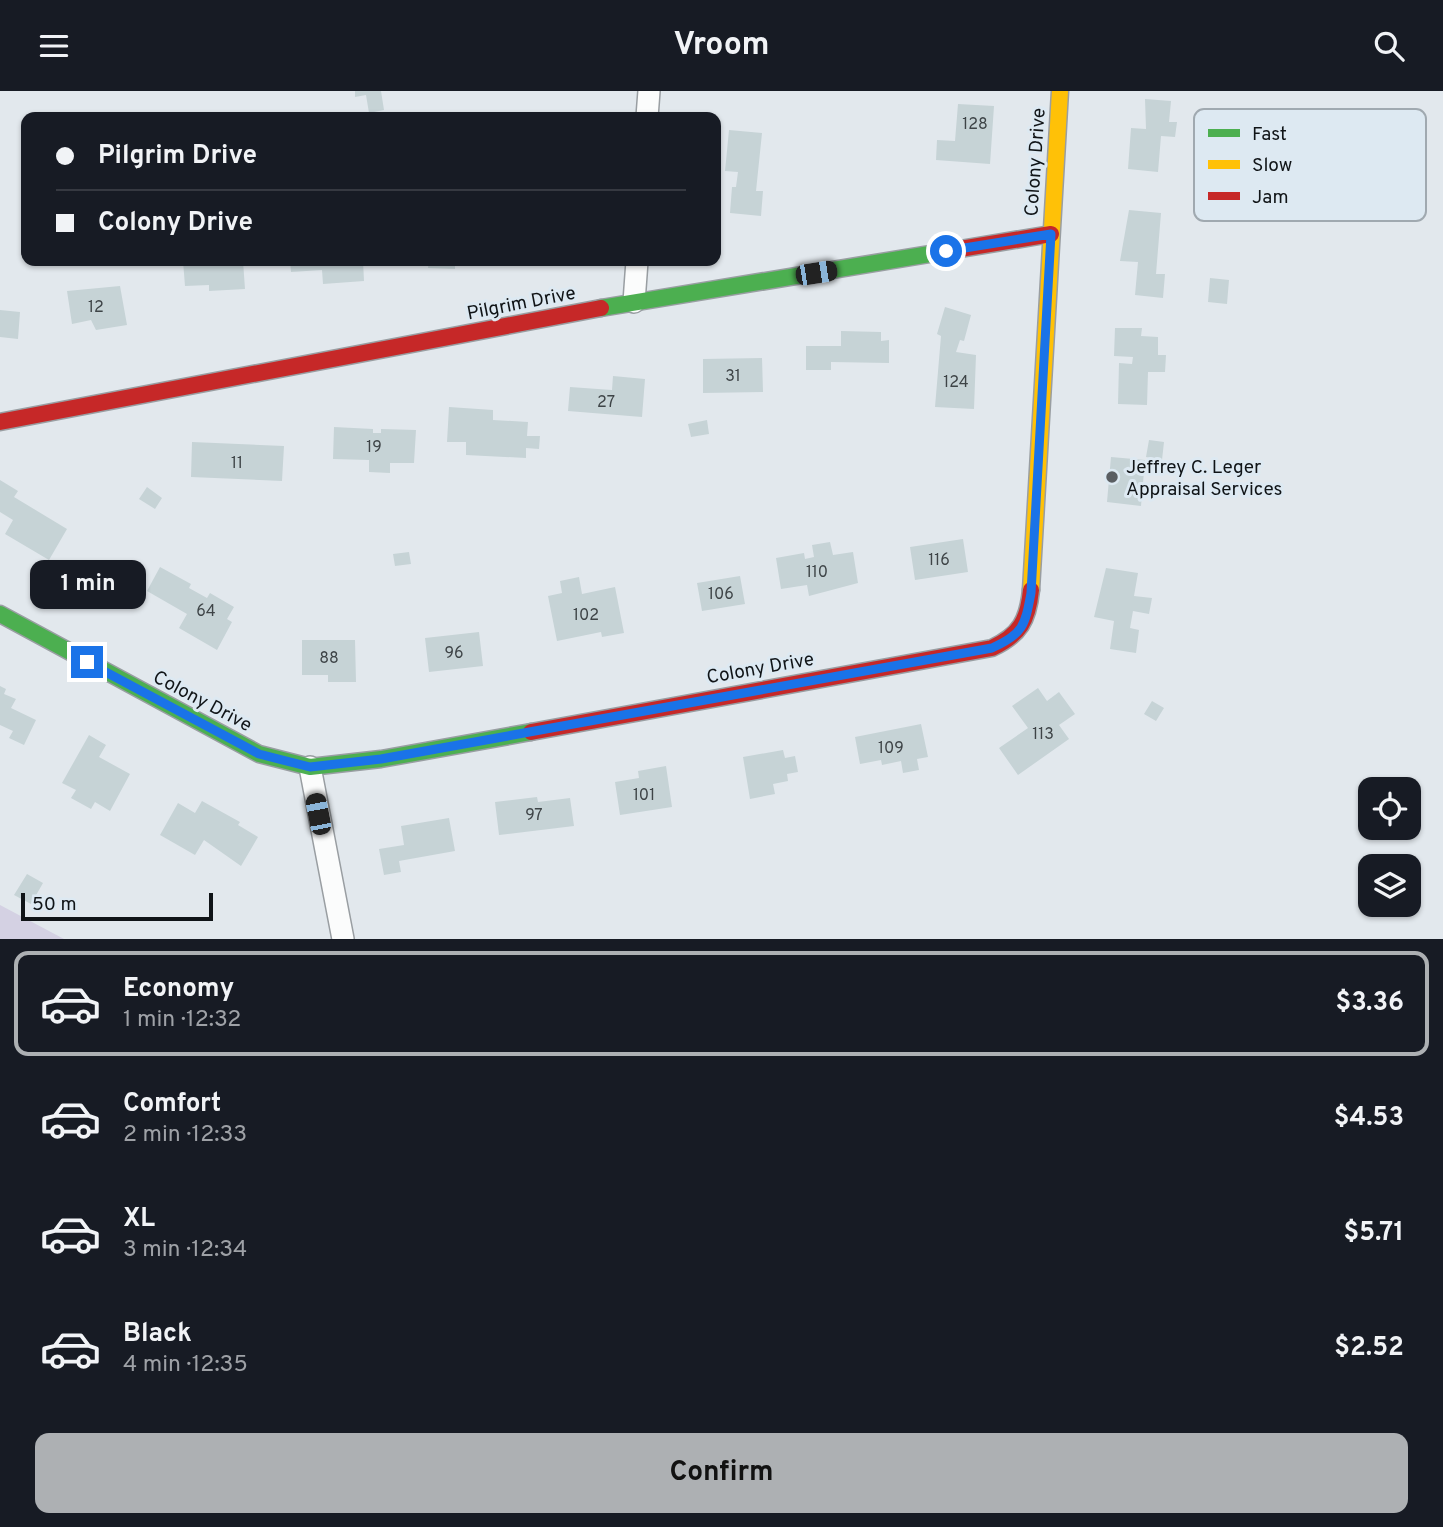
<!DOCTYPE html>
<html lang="en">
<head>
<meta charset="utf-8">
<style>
	:root { --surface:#171b24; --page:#242831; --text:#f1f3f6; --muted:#9ea1a6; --line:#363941; --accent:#adb0b3 }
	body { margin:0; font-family:Overpass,sans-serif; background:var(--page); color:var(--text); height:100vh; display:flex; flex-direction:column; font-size:26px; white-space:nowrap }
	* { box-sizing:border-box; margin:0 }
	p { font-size:23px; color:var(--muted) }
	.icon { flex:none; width:38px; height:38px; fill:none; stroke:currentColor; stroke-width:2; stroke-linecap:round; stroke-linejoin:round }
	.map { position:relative; height:848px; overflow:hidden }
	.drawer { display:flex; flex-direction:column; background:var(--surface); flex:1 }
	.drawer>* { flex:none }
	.top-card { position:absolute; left:21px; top:21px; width:700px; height:154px; border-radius:14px; box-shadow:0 2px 5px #0004; display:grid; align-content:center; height:154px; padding:0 35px; background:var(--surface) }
	.tools { position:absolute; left:1358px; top:686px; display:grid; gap:14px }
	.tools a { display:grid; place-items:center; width:63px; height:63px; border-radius:14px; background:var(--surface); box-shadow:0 2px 5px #0004; font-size:35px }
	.scale { position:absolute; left:21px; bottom:18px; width:192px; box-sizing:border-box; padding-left:7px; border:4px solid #101417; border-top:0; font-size:19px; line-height:24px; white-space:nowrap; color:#101417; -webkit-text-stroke:5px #dde9f2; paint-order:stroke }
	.end { position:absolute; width:32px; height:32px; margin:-16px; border:9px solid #1a73e8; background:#fff; box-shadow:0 0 0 4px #fff }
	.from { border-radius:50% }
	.bubble { position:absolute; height:49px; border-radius:14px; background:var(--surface); box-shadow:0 2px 5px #0004; font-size:23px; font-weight:700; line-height:49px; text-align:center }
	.car { position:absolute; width:21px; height:42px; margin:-21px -10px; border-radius:9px; box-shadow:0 0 5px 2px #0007; background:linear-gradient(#222 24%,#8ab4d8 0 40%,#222 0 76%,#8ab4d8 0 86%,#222 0) }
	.top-card b { display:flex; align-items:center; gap:24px; height:66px; font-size:26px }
	.top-card b+b { border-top:2px solid var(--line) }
	.top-card i { width:18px; height:18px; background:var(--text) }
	ul { padding:12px 0 0; list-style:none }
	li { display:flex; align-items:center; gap:21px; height:105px; margin:0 14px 10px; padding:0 21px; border:4px solid transparent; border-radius:14px }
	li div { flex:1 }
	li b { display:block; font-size:26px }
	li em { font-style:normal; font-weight:700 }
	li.on { border-color:var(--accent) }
	li>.icon { width:63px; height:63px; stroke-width:1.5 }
	.button { display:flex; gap:14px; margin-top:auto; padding:14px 35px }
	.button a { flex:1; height:80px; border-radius:14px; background:var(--accent); color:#111; font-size:28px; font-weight:700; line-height:80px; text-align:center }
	header { display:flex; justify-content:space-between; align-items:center; height:91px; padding:0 35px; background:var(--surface); font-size:32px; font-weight:700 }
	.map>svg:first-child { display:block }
	.green { fill:#d4d1e3 }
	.building { fill:#c6d3d6 }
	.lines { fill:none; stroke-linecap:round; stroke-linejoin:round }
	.street-casing { stroke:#999ea2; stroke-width:24 }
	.fast-casing { stroke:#999ea2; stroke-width:19 }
	.slow-casing { stroke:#999ea2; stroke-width:19 }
	.jam-casing { stroke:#999ea2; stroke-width:19 }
	.street { stroke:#fbfcfc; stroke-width:21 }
	.fast { stroke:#4caf50; stroke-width:16 }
	.slow { stroke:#ffc107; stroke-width:16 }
	.jam { stroke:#c62828; stroke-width:16 }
	.route { stroke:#1a73e8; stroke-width:9 }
	.poi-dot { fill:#5a5e62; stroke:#dde9f2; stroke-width:2.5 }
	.labels { text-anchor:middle; stroke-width:6; stroke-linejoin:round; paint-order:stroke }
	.number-label { font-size:16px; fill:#3e4447 }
	.street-label { font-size:19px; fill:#101417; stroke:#dde9f2 }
	.poi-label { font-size:19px; fill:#101417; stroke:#dde9f2; text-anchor:start }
	.key { fill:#dde9f2; stroke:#a0a9b0; stroke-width:2 }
	.key-label { font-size:19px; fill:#101417 }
</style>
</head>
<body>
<header><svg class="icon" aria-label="menu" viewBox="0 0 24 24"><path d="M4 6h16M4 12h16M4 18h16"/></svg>Vroom<svg class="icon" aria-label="search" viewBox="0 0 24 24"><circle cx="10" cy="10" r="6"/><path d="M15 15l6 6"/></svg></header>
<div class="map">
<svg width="1443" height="848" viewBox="0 0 1443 848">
	<rect width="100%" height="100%" fill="#e2e8ed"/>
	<!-- green -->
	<path class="green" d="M0,814l64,34h-64z"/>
	<!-- building -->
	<path class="building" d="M355,0h26l3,19 -15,3 -3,-18 -11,2z
		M1145,8l26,2 -2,21h8l-2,15 -14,-1 -3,36 -30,-3 3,-41 15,1z
		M958,13l36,2 -4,58 -54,-4 1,-20 18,1z
		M729,39l33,3 -6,58h7l-2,25 -31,-3 2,-26h4l2,-15 -13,-1z
		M1129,119l32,3 -5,61h9l-2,24 -28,-3 3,-33 -18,-1z
		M183,170h60l2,28 -36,2v-6l-24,1z
		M290,170h73l1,20 -41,3 -1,-14 -31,2z
		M429,170h26v8l-27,-1z
		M1210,187l19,2 -2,24 -19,-2z
		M120,195l7,39 -31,5 -5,-10 -19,4 -5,-33z
		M945,216l26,8 -7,26 -4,-1 -4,12 20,3 -2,54 -39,-2 6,-71 -4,-2z
		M0,219l20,2 -2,27 -18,-2z
		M1115,237h27l-1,8 17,1v18h8l-1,17h-17l-1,33 -29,-1 1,-41 13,1 1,-7 -19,-1z
		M841,240l40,1v9l8,-1v23l-58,-1v8h-25v-24h35z
		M762,267l1,34 -60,1v-34z
		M613,285l32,3 -3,38 -74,-6 2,-24 42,3z
		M449,316l44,3v10l35,2 -1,14h13l-1,13 -13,-1v10l-60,-3v-13h-19z
		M707,329l2,14 -18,3 -3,-13z
		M334,336l39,2v4h8v-4l35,1 -2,33h-24v10l-21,-1v-12l-36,-1z
		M1149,349l15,2 -2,18 -16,-3z
		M192,351l92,4 -2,35 -91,-4z
		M1111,366l34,3 -4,46 -34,-4z
		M0,389l18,11 -4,6 53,32 -18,31 -44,-26 8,-14 -13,-8z
		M147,396l15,11 -7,11 -16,-10z
		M963,448l5,33 -53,8 -5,-33z
		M830,451l3,13 20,-3 5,31 -49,13 -2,-11 -26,4 -5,-31 28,-5 1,6 9,-2 -2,-12z
		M409,461l2,12 -16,2 -2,-12z
		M160,476l31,17 -2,4 18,10 3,-5 24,14 -7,12 5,3 -15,28 -38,-22 8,-14 -40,-23z
		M1106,477l32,5 -4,23 18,2 -3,16 -16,-3 -3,17 9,2 -3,23 -26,-4 4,-28 -20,-4z
		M740,485l5,28 -43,7 -5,-28z
		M579,486l3,17 33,-7 9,46 -22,4 -1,-5 -44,9 -9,-45 14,-3 -2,-12z
		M479,541l4,34 -54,6 -4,-34z
		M302,549h53l1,42h-28v-7h-26z
		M0,595l6,3 -2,5 12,5 -5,9 25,12 -12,25 -15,-7 4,-7 -13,-6z
		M1038,597l9,13 12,-9 16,22 -16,11 10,14 -51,36 -19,-27 29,-20 -16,-22z
		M1152,610l12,7 -8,13 -12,-7z
		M921,633l7,33 -11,2 2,11 -16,3 -2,-12 -19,4 -1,-5 -21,4 -5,-27z
		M89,644l17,10 -7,12 31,17 -20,37 -15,-9 -4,7 -20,-11 5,-8 -14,-7z
		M783,659l2,8 10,-2 3,16 -11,2 1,7 -15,3 2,10 -25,5 -7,-42z
		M666,675l6,41 -52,8 -5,-33 24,-4 -1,-7z
		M537,706l1,5 32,-4 4,28 -75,9 -4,-33z
		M202,710l38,21 -2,3 20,12 -17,29 -37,-26 -9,15 -35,-20 18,-32 17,10z
		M449,727l6,33 -56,10 2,11 -17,3 -5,-26 25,-4 -3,-19z
		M27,783l16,9 -12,21 -17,-9z"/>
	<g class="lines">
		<!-- street casing -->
		<g class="street-casing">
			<path id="street" d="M647,26l2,-26
				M634,211l3,-41
				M310,676l33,172"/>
		</g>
		<!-- fast casing -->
		<g class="fast-casing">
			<path id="fast" d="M601,217l347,-57
				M0,523l259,140 51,13 71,-8 150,-27"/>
		</g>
		<!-- slow casing -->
		<g class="slow-casing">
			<path id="slow" d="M1031,499l29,-499"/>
		</g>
		<!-- jam casing -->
		<g class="jam-casing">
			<path id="jam" d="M948,160l103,-17
				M0,331l601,-114
				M531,641l461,-84c28,-13 36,-28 39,-58"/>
		</g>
		<!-- street -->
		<use href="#street" class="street"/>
		<!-- fast -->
		<use href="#fast" class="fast"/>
		<!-- slow -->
		<use href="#slow" class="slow"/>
		<!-- jam -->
		<use href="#jam" class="jam"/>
	</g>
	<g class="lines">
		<!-- route -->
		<path class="route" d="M87,571l172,92 51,13 71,-8 611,-111c31,-14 33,-22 39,-55l20,-359 -105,17"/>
	</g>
	<!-- markers -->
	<circle class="poi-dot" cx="1112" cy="386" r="7"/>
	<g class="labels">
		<!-- number labels -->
		<g class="number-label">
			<text x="975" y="38">128</text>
			<text x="96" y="221">12</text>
			<text x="733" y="290">31</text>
			<text x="956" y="296">124</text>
			<text x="606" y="316">27</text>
			<text x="374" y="361">19</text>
			<text x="237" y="377">11</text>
			<text x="939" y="474">116</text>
			<text x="817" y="486">110</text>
			<text x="721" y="508">106</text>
			<text x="206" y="525">64</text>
			<text x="586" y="529">102</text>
			<text x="454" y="567">96</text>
			<text x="329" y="572">88</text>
			<text x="1043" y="648">113</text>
			<text x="891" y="662">109</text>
			<text x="644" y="709">101</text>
			<text x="534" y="729">97</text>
		</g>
		<!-- street labels -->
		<g class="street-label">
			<text transform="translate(1034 71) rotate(-86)" y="7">Colony Drive</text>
			<text transform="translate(521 211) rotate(-11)" y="7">Pilgrim Drive</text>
			<text transform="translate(760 576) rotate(-10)" y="7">Colony Drive</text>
			<text transform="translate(203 609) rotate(28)" y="7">Colony Drive</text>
		</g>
		<!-- poi labels -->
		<g class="poi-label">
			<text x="1126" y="382">Jeffrey C. Leger<tspan x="1126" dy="22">Appraisal Services</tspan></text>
		</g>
	</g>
	<!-- legend -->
	<rect x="1194" y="18" width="232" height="112" rx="10" class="key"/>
	<rect x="1208" y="38" width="32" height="8" fill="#4caf50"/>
	<rect x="1208" y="69" width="32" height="9" fill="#ffc107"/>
	<rect x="1208" y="101" width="32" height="8" fill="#c62828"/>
	<g class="key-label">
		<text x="1252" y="49">Fast</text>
		<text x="1252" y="80">Slow</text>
		<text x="1252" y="112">Jam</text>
	</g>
</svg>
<div class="tools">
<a><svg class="icon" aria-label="locate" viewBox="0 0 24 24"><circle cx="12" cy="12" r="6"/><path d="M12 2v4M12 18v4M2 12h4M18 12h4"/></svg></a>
<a><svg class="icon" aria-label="layers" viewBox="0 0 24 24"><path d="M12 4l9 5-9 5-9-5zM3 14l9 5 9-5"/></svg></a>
</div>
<div class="scale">50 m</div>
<i class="end from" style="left:946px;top:160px"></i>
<i class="end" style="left:87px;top:571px"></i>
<div class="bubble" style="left:30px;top:469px;width:116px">1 min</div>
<i class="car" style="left:816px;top:182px;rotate:81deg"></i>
<i class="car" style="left:318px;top:723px;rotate:349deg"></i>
<div class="top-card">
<b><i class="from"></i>Pilgrim Drive</b>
<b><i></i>Colony Drive</b>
</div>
</div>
<section class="drawer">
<ul>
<li class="on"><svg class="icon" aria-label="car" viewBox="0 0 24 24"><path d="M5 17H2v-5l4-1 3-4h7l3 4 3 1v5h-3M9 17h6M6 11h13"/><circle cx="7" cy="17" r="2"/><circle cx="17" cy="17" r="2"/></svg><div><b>Economy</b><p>1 min · 12:32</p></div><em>$3.36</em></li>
<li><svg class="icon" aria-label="car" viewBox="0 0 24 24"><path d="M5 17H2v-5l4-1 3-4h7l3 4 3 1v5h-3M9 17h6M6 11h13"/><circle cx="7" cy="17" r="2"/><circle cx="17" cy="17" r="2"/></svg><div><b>Comfort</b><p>2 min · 12:33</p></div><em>$4.53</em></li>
<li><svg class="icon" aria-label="car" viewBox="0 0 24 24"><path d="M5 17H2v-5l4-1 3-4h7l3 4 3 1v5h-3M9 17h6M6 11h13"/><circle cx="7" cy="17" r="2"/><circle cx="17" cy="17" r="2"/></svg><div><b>XL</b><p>3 min · 12:34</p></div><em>$5.71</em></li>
<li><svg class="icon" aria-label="car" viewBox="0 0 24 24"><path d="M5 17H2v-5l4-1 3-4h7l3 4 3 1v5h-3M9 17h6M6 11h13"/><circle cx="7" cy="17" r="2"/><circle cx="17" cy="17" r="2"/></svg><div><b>Black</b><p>4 min · 12:35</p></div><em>$2.52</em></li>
</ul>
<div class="button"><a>Confirm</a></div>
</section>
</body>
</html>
